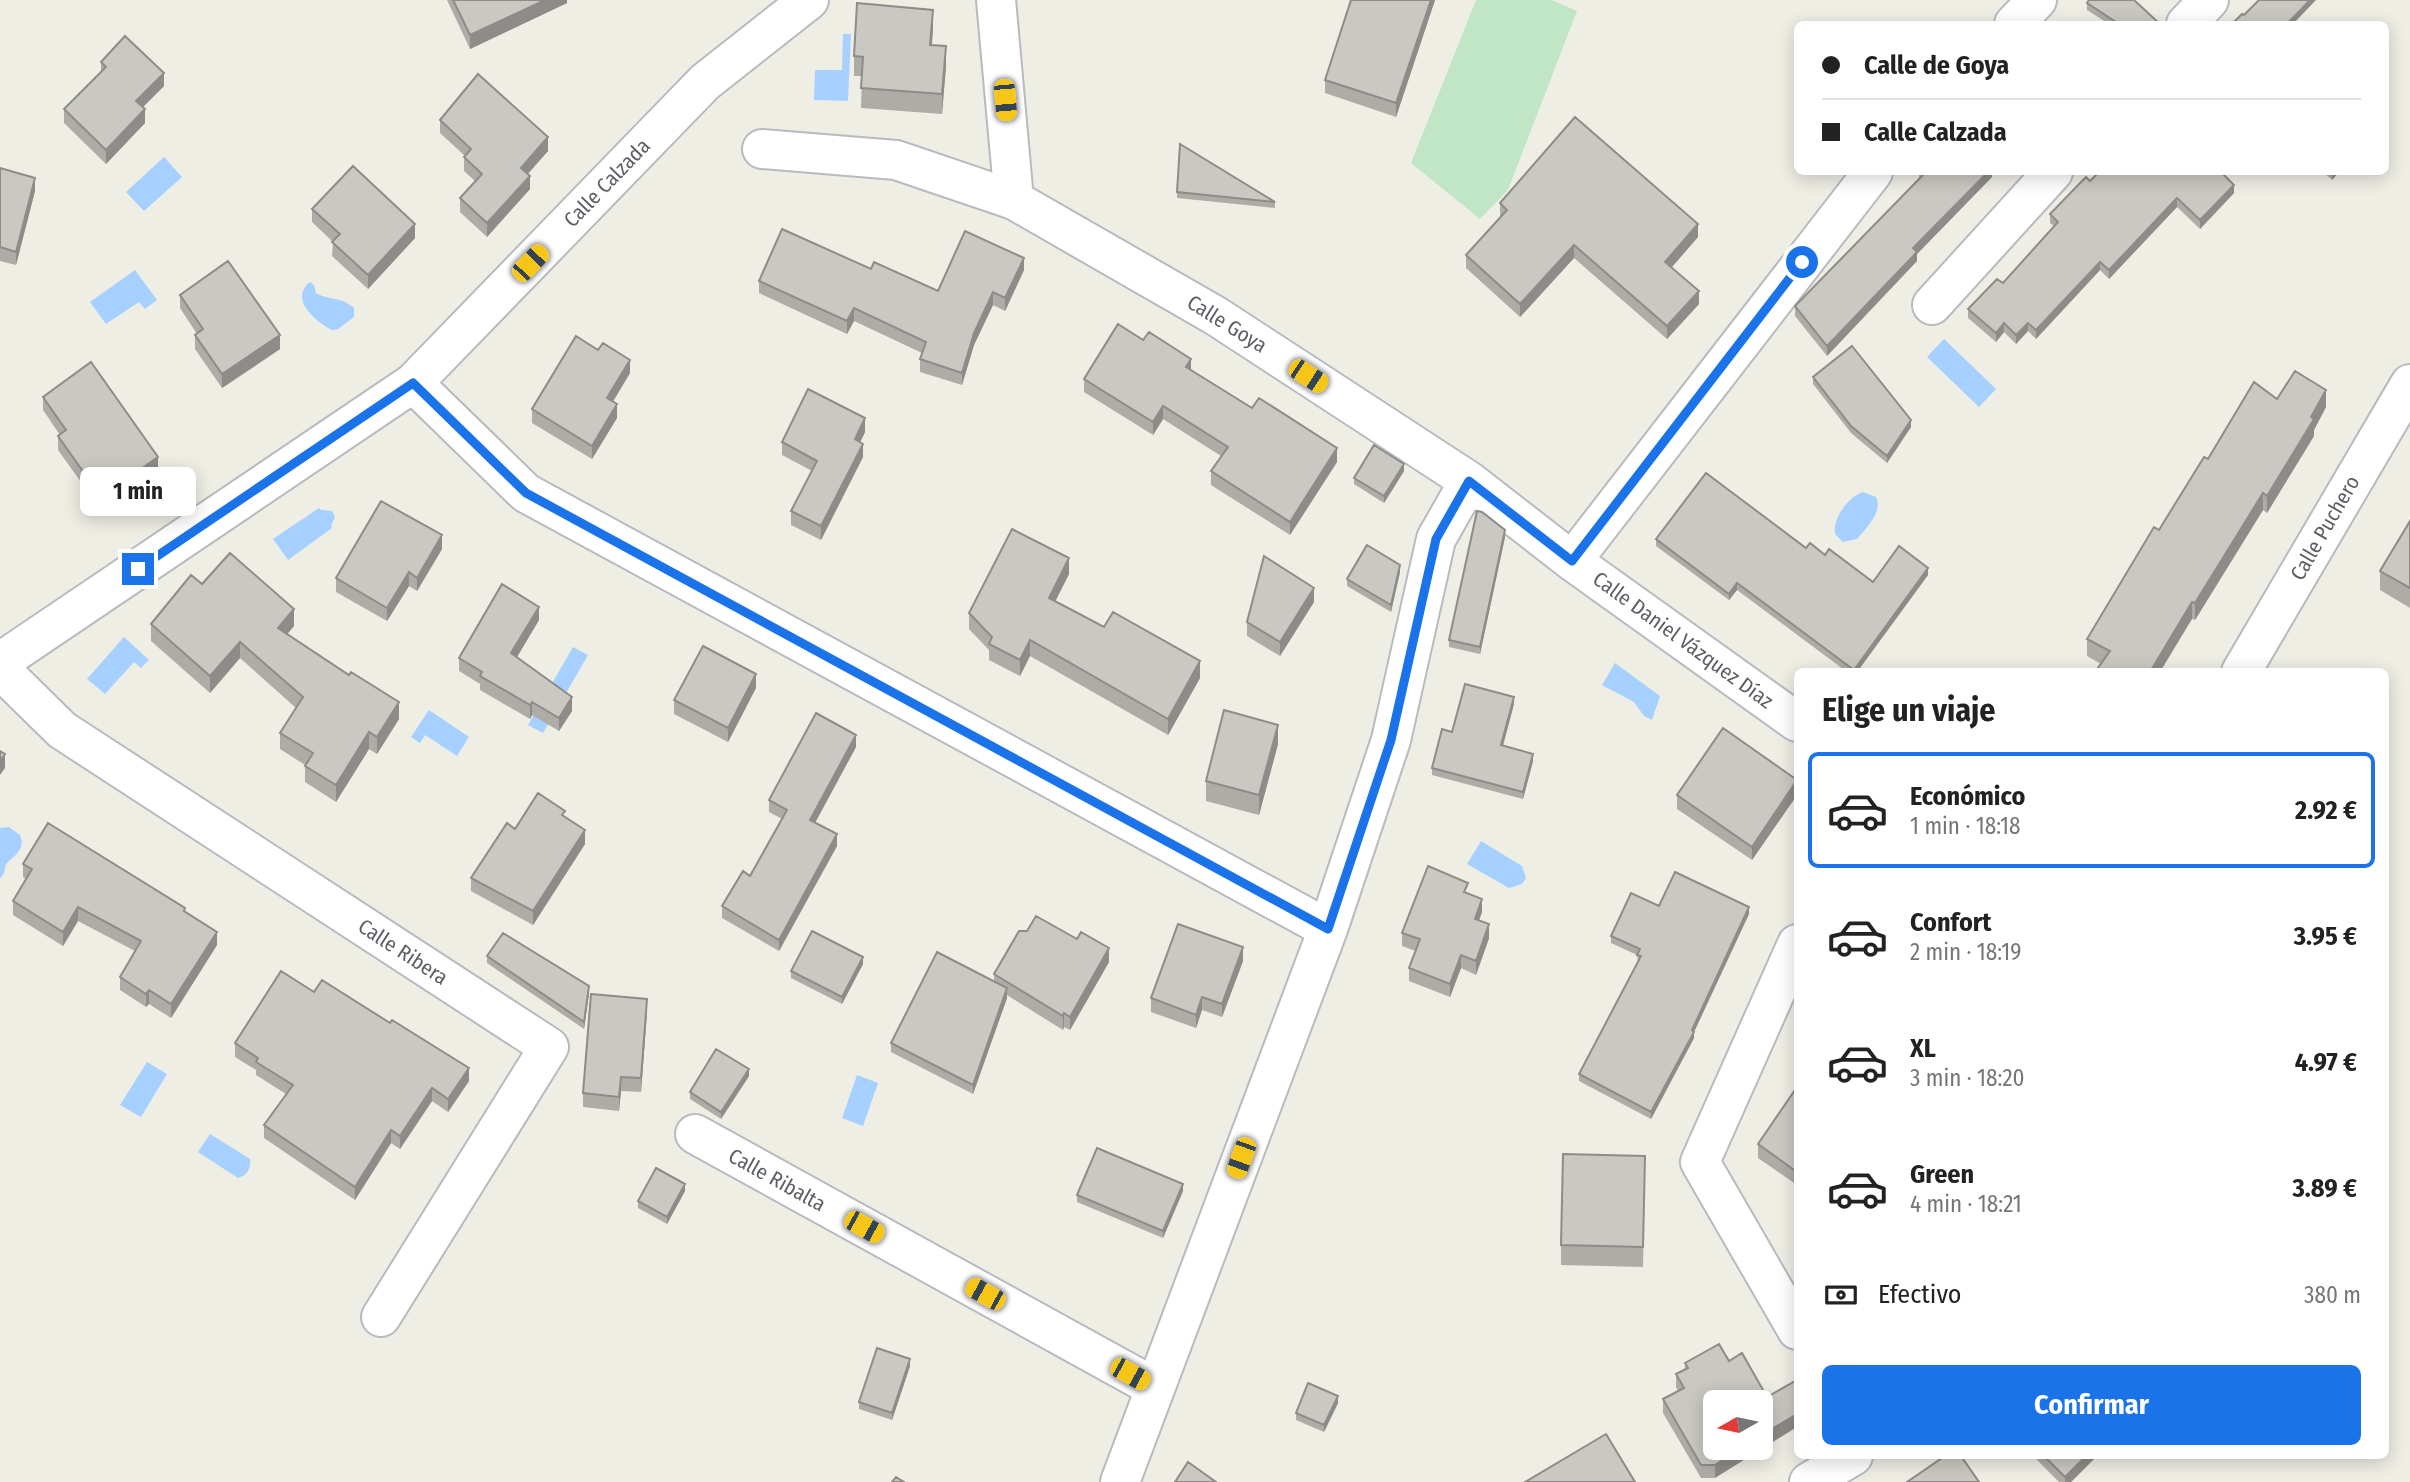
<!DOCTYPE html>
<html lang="es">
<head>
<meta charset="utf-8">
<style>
	:root { --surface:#fff; --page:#f6f6f6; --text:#222; --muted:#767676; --line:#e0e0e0; --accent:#1a73e8 }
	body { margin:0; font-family:"Fira Sans Condensed",sans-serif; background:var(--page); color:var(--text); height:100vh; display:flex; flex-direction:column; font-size:26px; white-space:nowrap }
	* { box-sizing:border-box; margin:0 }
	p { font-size:23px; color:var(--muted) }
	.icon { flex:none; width:38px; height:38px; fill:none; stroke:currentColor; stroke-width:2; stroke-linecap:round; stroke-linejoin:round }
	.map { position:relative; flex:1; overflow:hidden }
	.details { position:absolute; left:1794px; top:668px; width:595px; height:791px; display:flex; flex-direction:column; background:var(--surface); border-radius:10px; box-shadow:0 4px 18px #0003 }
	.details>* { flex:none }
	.banner { position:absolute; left:1794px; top:21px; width:595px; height:154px; border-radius:10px; box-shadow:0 4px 18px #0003; display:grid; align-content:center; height:154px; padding:0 28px; background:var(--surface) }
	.needle { width:46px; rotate:261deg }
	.tools { position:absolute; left:1703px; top:1390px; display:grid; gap:14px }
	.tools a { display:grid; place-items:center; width:70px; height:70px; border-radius:10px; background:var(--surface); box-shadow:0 4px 18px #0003; font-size:35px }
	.end { position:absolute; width:32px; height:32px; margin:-16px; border:9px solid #1a73e8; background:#fff; box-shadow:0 0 0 4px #fff }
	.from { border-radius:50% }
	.bubble { position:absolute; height:49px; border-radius:10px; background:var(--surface); box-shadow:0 4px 18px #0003; font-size:23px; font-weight:700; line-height:49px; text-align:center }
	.car { position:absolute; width:21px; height:42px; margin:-21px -10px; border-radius:9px; box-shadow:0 0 5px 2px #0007; background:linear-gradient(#f5c518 24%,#345 0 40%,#f5c518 0 76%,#345 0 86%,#f5c518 0) }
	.banner b { display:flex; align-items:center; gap:24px; height:66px; font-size:26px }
	.banner b+b { border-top:2px solid var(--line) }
	.banner i { width:18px; height:18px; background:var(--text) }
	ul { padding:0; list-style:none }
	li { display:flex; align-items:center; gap:21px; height:116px; margin:0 14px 10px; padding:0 14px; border:4px solid transparent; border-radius:10px }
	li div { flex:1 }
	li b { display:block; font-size:26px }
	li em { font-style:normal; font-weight:700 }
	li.on { border-color:var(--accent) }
	li>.icon { width:63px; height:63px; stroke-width:1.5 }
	h2 { padding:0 28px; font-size:32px; line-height:84px }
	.pay { display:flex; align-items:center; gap:18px; height:77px; padding:0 28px; font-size:26px }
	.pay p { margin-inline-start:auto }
	.cta { display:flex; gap:14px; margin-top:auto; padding:14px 28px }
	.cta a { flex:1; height:80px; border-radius:10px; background:var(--accent); color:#fff; font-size:28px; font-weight:700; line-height:80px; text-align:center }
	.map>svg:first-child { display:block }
	.green { fill:#c1e6c5 }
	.water { fill:#a5d0ff }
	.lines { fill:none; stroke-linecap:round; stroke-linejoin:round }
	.minor-casing { stroke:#b7babf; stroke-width:42 }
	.minor { stroke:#fff; stroke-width:38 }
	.wall { fill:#aeaca7 }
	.shaded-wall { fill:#8d8c88 }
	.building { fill:#cac8c2; stroke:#8d8c88; stroke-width:2 }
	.route { stroke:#1a73e8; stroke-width:9 }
	.labels { text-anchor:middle; stroke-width:5; stroke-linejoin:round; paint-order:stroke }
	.street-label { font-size:21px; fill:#5c6065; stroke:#fff }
</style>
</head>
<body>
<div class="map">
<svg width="2410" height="1482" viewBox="0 0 2410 1482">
	<rect width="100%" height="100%" fill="#efeee5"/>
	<!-- green -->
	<path class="green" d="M1476,0h76l25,11 -69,179 -28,29 -69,-56z"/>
	<!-- water -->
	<path class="water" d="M843,34h8l-3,67 -34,-1 1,-30h27z
		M164,157l18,20 -38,34 -18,-19z
		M135,270l22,30 -12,9 -6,-7 -33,22 -16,-22z
		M310,282l4,3 2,8c16,9 23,2 38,15v9l-16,12 -6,1c-15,-8 -44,-30 -22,-48z
		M1944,339l52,50 -17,18 -52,-50z
		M1863,492l13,5c7,15 -9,30 -19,42l-14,3 -8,-8c-3,-15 14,-38 28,-42z
		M319,508l2,2 11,1 3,6 -4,9 1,2 -44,32 -15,-21z
		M124,637l25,23 -8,8 -7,-6 -29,32 -18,-15z
		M573,647l15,8 -45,78 -15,-8z
		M1615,663l45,33 -8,24 -8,-4 -10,-14 -32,-17z
		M429,710l40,27 -12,19 -32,-21 -5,8 -9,-6z
		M9,827l11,8c6,15 -5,20 -14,29l-2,9 -4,6v-51z
		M1481,841l41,25 4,12 -4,6 -13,4 -42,-24z
		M147,1062l20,12 -26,43 -21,-12z
		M857,1075l21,8 -15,43 -21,-8z
		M210,1134l40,25c1,10 -3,16 -12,19l-40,-26z"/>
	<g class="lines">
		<!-- minor casing -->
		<g class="minor-casing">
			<path id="minor" d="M996,0l18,200 202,116 253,165 103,80 225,161
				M2014,24l23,-24
				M2186,24l23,-24
				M762,149l134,11 118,40
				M1932,305l121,-133
				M413,383l113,110 802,436
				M1572,561l301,-389
				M0,662l413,-279 292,-301 104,-82
				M0,669l62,61 487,317 -168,270
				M2241,672l169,-288
				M1797,944l-97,218 97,168
				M695,1134l459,253
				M1120,1482l208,-553 63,-189 45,-201 33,-58
				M1809,1482l44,-26"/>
		</g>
		<!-- minor -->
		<use href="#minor" class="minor"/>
	</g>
	<!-- wall -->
	<path class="wall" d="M447,0h120v3l-97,46z
		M1435,0l-39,117 -71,-24v-13z
		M2087,3l73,21h-51l-22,-14z
		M933,29l-1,16 14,21 -4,48 -81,-6 1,-32h-8v-20z
		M101,62l63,24 -21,21 2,16 -39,41 -42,-41v-14l37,-37z
		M440,120l108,31 -20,23 2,15 -43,48 -27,-25v-14l15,-17 -11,-10v-14l1,-1 -25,-23z
		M0,168l35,23 -19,74 -16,-4z
		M1919,172h73v5l-75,77v7l-90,95 -32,-40v-10l124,-128z
		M2323,172h16l-7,8z
		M2090,181l144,12 -34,36 -23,-22 -68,72 -9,-9 -64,69 -8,-8 -12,13 -12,-12 -8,10 -28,-24v-9l35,-26 51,-57 -4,-3v-9z
		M1177,192l98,10v6l-98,-10z
		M1500,203l198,34 -27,31 28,36 -32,35 -93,-81 -54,59 -54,-49v-13l35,-38 -1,-1z
		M312,209l103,29 -47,51 -36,-33 1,-14 -21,-20z
		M871,269l67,22 86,-21 -19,41 -12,-6 -19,40 -12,40 -42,-13v-13l2,-6 -68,-32 -7,13 -88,-41v-12z
		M180,295l100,54 -58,39 -27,-39v-14l2,-1 -17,-26z
		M1191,370l146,92 -47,73 -79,-50v-14l10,-15 -58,-37 -10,16 -69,-43v-13z
		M630,373l-17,29 4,16 -25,41 -60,-36v-14z
		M1813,377l98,50 -24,36 -36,-30 -38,-49z
		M43,397l115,73 -57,40 -43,-60v-14l2,-1 -17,-25z
		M2277,399l49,8 -12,23v6l-47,77 -4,-3 -68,110 -3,-1 -91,45 -14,-8v-17l72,-109 49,-71z
		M865,432l-5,10 3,15 -42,83 -30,-15v-14l21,-40 -30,-16v-13z
		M1404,471l-20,32 -30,-19v-6z
		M2410,521v87l-30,-18v-19z
		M1505,537l-25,117 -31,-7v-7z
		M1656,539l169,16 48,27 55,-7 -71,97h-10l-110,-82 -8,10 -73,-54z
		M442,549l-25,42 -8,-5 -22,35 -51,-29v-14z
		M1400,572l-9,40 -44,-26v-7z
		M1069,574l-14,27 145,77 -32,57 -138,-79 -10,20 -31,-16v-10l-20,-21v-16z
		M202,584l92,42 -7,8 112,85 -22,35 -8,-5 -33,53 -31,-20v-17l-25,-16v-16l16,-25 -56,-50 -30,35 -59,-52v-17z
		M1314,602l-34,54 -33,-20v-14z
		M539,620l-22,37 55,54 -13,20 -27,-16 -2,4 -50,-29v-6l-21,-13v-13z
		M756,688l-28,54 -54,-28v-14z
		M1514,704l-11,42 30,15 -10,38 -91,-24v-7l20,-36z
		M1278,744l-19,71 -53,-14v-20z
		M856,747l-41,76 22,23 -58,105 -57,-33v-12l28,-30 32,-57 -13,-7v-12z
		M1797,780v15l-45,65 -75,-51v-14z
		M565,817l20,27 -52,81 -62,-34v-13l44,-49z
		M23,864l162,48 32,33 -46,73 -22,-14 -3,3 -26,-17v-13l15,-26 -57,-30 -15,25 -50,-31v-14l13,-22 -3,-2z
		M1468,894l14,18 -3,8 10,18 -13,37 -15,-7 -11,29 -41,-16v-13l7,-17 -14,-5v-13z
		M1659,906l90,8 -55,118v6l-43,81 -72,-38v-7l59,-112 -1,-7 -26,-12v-7z
		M487,956l102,37 -5,36 -97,-66z
		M1243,961l-21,56 -20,-7 -6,18 -45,-16v-14z
		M1109,962l-39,68 -6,-3 -1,3 -56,-35v3l-34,96 -82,-42v-9l103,-61v-8z
		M863,964l-21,40 -51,-26v-7z
		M314,992l155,89 -21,31 -16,-11 -32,48 -9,-6 -36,57 -91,-62v-13l22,-31 -30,-19v-5l-21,-13v-14z
		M647,1012l-6,80 -20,-1 -2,20 -36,-4v-14z
		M749,1076l-28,43 -31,-20v-7z
		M1797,1087v98l-39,-27v-14z
		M1645,1176l-2,91 -82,-2v-20z
		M685,1191l-18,33 -29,-16v-7z
		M1183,1191l-20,47 -86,-36v-7z
		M1719,1344l-4,134h-14l-38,-65v-14l15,-8 -2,-4v-13l9,-5v-6z
		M910,1366l-18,54 -33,-11v-7z
		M1338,1403l-14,29 -28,-12v-7z
		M2033,1456h64l-26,26h-12z"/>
	<!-- shaded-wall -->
	<path class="shaded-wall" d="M545,0h22v3l-97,46v-14z
		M1431,0h4l-39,117v-14z
		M2310,0h6l-23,24h-6z
		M933,10v19l-3,35v-19z
		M946,46v20l-4,48v-20z
		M164,73v13l-28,28v-13z
		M145,109v14l-39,41v-14z
		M548,137v14l-27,30v-13z
		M1988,172h4v5l-75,77v7l-90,95v-10l86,-98z
		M2333,172h6l-7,8v-7z
		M530,176v13l-43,48v-14z
		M35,178v13l-19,74v-13z
		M2234,185v8l-34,36v-9z
		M2177,198v9l-68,72v-9z
		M415,224v14l-47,51v-14z
		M1698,224v13l-33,38v-13z
		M1574,245v13l-54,59v-13z
		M1024,258v12l-19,41v-13z
		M2100,262v8l-64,69v-9z
		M1699,291v13l-32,35v-13z
		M993,292v13l-19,40 -12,40v-12l12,-40z
		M854,308v13l-7,13v-13z
		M2004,323v9l-8,10v-9z
		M2028,323v8l-12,13v-9z
		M280,335v14l-58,39v-14z
		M1191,359v14l-5,-6z
		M630,360v13l-23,38v-13z
		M2326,390v17l-12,23v6l-47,77v-17z
		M617,404v14l-25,41v-13z
		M1163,406v13l-10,16v-13z
		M865,418v14l-10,21v-14z
		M1911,420v7l-24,36v-7z
		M863,444v13l-42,83v-14z
		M1337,448v14l-47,73v-13z
		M158,457v13l-57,40v-13z
		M1404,464v7l-20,32v-7z
		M2263,493v17l-68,110v-17z
		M1505,530v7l-25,117v-7z
		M442,535v14l-25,42v-13z
		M1069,558v16l-20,40v-16z
		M1400,565v7l-9,40v-7z
		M1928,568v7l-71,97h-3v-2z
		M409,572v14l-22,35v-13z
		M1737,583v7l-8,10v-6z
		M1314,588v14l-34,54v-14z
		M2192,602v17l-32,53h-10z
		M539,607v13l-28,47v-14z
		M294,609v17l-16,19v-17z
		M1030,640v16l-10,20v-16z
		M240,642v16l-30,35v-17z
		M1200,661v17l-32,57v-16z
		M756,674v14l-28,54v-14z
		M572,697v14l-13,20v-13z
		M1514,697v7l-13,48v-7z
		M399,702v17l-22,35v-17z
		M532,702v13l-2,4v-14z
		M1278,725v19l-19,71v-20z
		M369,732v17l-33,53v-17z
		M856,735v12l-46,85v-12z
		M5,754v14l-5,7v-14z
		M1533,754v7l-10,38v-7z
		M1797,781v14l-45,65v-13z
		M585,830v14l-52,81v-14z
		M837,834v12l-58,105v-11z
		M1482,899v13l-7,20v-13z
		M78,907v14l-15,25v-14z
		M1749,907v7l-55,118v6l-43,81v-7l41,-82z
		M1489,924v14l-13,37v-14z
		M217,932v13l-46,73v-14z
		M1243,947v14l-21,56v-13z
		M1109,948v14l-39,68v-13z
		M1461,955v13l-11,29v-13z
		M863,957v7l-21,40v-7z
		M589,986v7l-5,36v-7z
		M1007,988v10l-34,96v-9z
		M149,990v14l-3,3v-13z
		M1202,997v13l-6,18v-13z
		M647,999v13l-6,80v-14z
		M1064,1013v14l-1,3v-14z
		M469,1068v13l-21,31v-13z
		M749,1069v7l-28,43v-7z
		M621,1077v14l-2,20v-14z
		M432,1088v13l-32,48v-13z
		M391,1130v13l-36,57v-13z
		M685,1184v7l-18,33v-7z
		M1183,1184v7l-20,47v-7z
		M910,1359v7l-18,54v-7z
		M1338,1396v7l-14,29v-7z
		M1797,1414v13l-82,51v-13l28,-18h17v-11z
		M2086,1456h11l-26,26h-6v-5z"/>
	<!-- building -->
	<path class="building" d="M453,0h92l-75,35z
		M1351,0h80l-35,103 -71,-23z
		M2089,0h45l26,24h-41l-32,-21z
		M2259,0h51l-23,24h-55l10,-10 2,1z
		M857,3l76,7 -3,35 16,1 -4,48 -81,-6 2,-31 -9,-1z
		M125,36l39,37 -28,28 9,8 -39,41 -42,-41 42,-42 -5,-5z
		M478,74l70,63 -27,31 9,8 -43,47 -27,-25 22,-24 -18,-17 7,-8 -31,-29z
		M1575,117l123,107 -33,38 34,29 -32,35 -93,-81 -54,59 -54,-49 41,-45 -7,-7z
		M1180,144l95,58 -98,-10z
		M353,166l62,58 -47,51 -36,-33 8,-8 -28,-25z
		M0,168l35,10 -19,74 -16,-5z
		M1922,172h66l-75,76 4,4 -90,94 -32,-40 129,-132z
		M2099,172h122l13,13 -34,35 -23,-22 -68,72 -9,-8 -64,68 -8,-7 -12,12 -12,-12 -8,10 -28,-24 29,-30 6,4 55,-61 -8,-8 36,-37 4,4z
		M782,229l89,40 3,-7 64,29 27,-60 59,27 -19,40 -12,-6 -19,41 -12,40 -42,-14 6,-17 -72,-34 -7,13 -88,-40z
		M228,261l52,74 -58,39 -27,-39 8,-6 -23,-34z
		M1118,324l25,16 6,-8 42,27 -5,8 66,41 7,-10 78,50 -47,74 -79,-51 17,-24 -65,-41 -10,16 -69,-43z
		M576,336l22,14 5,-7 27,17 -23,38 10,6 -25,42 -60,-37z
		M1852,346l59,74 -24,36 -36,-30 -38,-49z
		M91,362l67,95 -57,40 -43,-61 8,-6 -23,-33z
		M2295,371l31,19 -15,27 3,2 -47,77 -4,-3 -68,110 -3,-1 -42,70h-55l15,-21 -23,-12 67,-112 5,3 45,-73 4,2 46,-77 23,17z
		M808,389l57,29 -10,21 8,5 -42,82 -30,-15 26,-50 -35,-19z
		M1374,445l30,19 -20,32 -30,-18z
		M1706,473l100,75 4,-5 15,12 4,-6 44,33 26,-36 29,22 -74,102 -117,-87 -8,11 -73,-55z
		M381,501l61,34 -25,43 -8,-6 -22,36 -51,-30z
		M1477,511l5,1 23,18 -25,117 -31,-7z
		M2410,521v67l-30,-17z
		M1012,529l57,29 -20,40 55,29 9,-15 87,49 -32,58 -138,-79 -10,20 -31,-16 3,-7 -23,-24z
		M1367,545l33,20 -9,40 -44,-26z
		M230,553l64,56 -16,19 71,47 2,-3 48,30 -22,35 -8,-5 -33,53 -31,-19 8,-13 -33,-20 23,-36 -63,-55 -30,34 -59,-52 40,-49 11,9z
		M1264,556l50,32 -34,54 -33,-20z
		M502,584l37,23 -28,46 61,44 -13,21 -27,-16 -2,3 -50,-29 2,-4 -23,-14z
		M703,646l53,28 -28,54 -54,-28z
		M1465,684l49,13 -13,48 32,9 -10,38 -91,-24 10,-39 10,3z
		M1224,710l54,15 -19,70 -53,-14z
		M816,713l40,22 -46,85 27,14 -58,106 -57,-34 21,-35 7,5 37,-66 -18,-10z
		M1723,728l74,52 -45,67 -75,-52z
		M0,751l5,3 -5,7z
		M538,793l27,18 -3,4 23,15 -52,81 -62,-33 36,-55 8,6z
		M48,823l137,85 -1,3 33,21 -46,72 -22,-14 -3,4 -26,-17 21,-36 -63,-34 -15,25 -50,-31 19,-32 -9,-5z
		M1428,866l40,17 -4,9 18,7 -7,20 14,5 -13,37 -15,-6 -11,29 -41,-16 11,-29 -18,-6z
		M1675,872l74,35 -57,123 2,2 -43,80 -72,-38 62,-118 -4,-1 3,-6 -29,-13 20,-43 28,13z
		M1036,916l41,23 4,-7 28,16 -39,69 -6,-4 -1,3 -69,-42 25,-43h8z
		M1178,924l65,23 -21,57 -20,-7 -6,18 -45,-17z
		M812,931l51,26 -21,40 -51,-26z
		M503,933l86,53 -5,36 -97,-66z
		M937,952l70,36 -34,97 -82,-42z
		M281,971l33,21 8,-12 68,43 2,-3 77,48 -21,31 -16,-11 -32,48 -9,-6 -36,57 -91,-62 29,-40 -37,-23 2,-4 -23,-15z
		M591,994l56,5 -6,79 -20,-1 -2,20 -36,-4z
		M716,1049l33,20 -28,43 -31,-20z
		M1797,1087v85l-39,-28z
		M1097,1148l86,36 -20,47 -86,-36z
		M1563,1154l82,2 -2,91 -82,-2z
		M656,1168l29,16 -18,33 -29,-16z
		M1719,1344l10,17 13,-8 25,44 30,-17v34l-37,22v-34h-45v45h28l-28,18h-14l-38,-66 21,-11 -8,-14 12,-6 -3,-5z
		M877,1348l33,11 -18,54 -33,-11z
		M1308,1383l30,13 -14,29 -28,-12z
		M1606,1434l29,48h-110z
		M1945,1456h16l18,26h-72z
		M2044,1456h42l-21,21z
		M1188,1462l28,20h-41z
		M896,1477l8,5h-12z"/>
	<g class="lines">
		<!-- route -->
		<path class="route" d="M138,569l275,-186 113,110 802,436 63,-189 45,-201 33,-58 103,80 230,-299"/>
	</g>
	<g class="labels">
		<!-- street labels -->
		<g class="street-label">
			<text transform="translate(607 183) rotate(-46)" y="7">Calle Calzada</text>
			<text transform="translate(1227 324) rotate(32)" y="7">Calle Goya</text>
			<text transform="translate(2325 528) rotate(-60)" y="7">Calle Puchero</text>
			<text transform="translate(1683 640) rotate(36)" y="7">Calle Daniel Vázquez Díaz</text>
			<text transform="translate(403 952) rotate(33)" y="7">Calle Ribera</text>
			<text transform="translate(777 1180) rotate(29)" y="7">Calle Ribalta</text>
		</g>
	</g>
</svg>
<div class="tools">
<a><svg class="needle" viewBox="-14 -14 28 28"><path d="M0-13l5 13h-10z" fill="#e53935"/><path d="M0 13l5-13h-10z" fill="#767676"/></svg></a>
</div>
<i class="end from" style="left:1802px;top:262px"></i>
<i class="end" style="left:138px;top:569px"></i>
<div class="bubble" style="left:80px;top:467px;width:116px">1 min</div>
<i class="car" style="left:1005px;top:100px;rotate:175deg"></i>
<i class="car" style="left:530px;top:263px;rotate:44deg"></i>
<i class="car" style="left:1308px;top:376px;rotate:123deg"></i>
<i class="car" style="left:1241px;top:1158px;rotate:200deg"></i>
<i class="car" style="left:864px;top:1227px;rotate:119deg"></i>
<i class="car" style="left:985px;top:1294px;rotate:299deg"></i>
<i class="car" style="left:1130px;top:1374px;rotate:119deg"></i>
<div class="banner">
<b><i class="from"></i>Calle de Goya</b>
<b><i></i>Calle Calzada</b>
</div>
<section class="details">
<h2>Elige un viaje</h2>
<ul>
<li class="on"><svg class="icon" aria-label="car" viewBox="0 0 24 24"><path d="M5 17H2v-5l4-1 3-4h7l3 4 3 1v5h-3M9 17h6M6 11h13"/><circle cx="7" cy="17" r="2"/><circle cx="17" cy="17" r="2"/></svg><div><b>Económico</b><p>1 min · 18:18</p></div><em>2.92 €</em></li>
<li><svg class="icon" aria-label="car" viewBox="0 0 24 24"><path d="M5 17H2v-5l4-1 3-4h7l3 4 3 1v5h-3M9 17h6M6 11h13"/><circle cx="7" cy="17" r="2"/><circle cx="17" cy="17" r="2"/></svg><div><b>Confort</b><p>2 min · 18:19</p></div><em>3.95 €</em></li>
<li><svg class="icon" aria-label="car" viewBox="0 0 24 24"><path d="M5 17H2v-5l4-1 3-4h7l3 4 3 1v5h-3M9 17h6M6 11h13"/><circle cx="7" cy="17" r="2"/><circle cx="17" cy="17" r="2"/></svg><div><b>XL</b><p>3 min · 18:20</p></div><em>4.97 €</em></li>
<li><svg class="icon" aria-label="car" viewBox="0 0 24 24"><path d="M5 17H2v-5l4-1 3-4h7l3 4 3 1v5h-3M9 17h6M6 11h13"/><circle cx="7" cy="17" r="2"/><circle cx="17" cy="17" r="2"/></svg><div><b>Green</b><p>4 min · 18:21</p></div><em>3.89 €</em></li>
</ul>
<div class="pay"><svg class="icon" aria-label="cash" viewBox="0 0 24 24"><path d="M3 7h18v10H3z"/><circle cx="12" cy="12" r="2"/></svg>Efectivo<p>380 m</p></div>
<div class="cta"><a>Confirmar</a></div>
</section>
</div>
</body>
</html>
